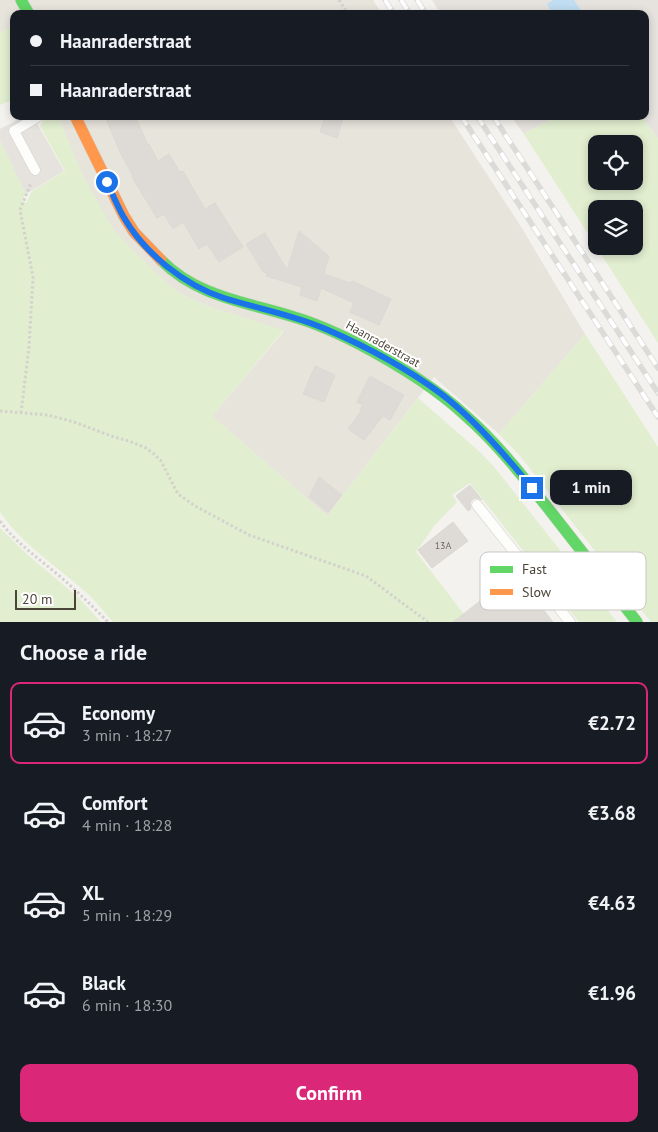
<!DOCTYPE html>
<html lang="en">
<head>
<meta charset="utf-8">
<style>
	:root { --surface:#171b24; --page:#242831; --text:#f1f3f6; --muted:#9ea1a6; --line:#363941; --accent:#db2777 }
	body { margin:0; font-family:"PT Sans",sans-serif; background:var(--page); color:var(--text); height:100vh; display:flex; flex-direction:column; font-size:19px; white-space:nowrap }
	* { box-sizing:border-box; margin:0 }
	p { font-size:16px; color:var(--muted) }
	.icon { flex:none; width:28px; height:28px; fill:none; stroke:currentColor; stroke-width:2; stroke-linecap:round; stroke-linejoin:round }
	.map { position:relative; height:622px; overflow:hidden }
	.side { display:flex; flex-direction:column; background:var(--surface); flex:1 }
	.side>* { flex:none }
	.banner { position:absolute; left:10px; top:10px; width:639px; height:110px; border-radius:10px; box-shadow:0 2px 8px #0003; display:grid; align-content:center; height:110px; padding:0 20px; background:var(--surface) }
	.tools { position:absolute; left:588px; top:135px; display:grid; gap:10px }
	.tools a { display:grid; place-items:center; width:55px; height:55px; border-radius:10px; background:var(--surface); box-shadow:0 2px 8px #0003; font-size:25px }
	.scale { position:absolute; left:15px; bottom:12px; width:61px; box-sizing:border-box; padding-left:5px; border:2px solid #4b4439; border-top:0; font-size:14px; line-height:18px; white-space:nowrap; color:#4b4439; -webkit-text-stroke:4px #fff; paint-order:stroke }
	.end { position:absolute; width:22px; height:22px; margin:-11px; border:6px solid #1a73e8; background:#fff; box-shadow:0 0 0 2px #fff }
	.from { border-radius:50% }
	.bubble { position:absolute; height:35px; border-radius:10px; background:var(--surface); box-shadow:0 2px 8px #0003; font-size:16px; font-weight:800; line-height:35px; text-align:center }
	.banner b { display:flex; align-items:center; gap:18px; height:48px; font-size:19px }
	.banner b+b { border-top:1px solid var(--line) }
	.banner i { width:12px; height:12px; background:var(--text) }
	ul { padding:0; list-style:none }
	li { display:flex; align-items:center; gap:15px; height:82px; margin:0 10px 8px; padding:0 10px; border:2px solid transparent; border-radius:10px }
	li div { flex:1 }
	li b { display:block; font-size:19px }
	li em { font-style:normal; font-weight:800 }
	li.selected { border-color:var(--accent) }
	li>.icon { width:45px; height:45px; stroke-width:1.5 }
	h2 { padding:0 20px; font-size:22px; line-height:60px }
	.cta { display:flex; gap:10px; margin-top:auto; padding:10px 20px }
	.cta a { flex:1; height:58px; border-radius:10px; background:var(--accent); color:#fff; font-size:20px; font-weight:800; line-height:58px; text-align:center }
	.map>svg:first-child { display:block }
	.residential { fill:#e7e4dc }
	.industrial { fill:#e6e2de }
	.green { fill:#e1eecf; fill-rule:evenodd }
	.parking { fill:#e6e3df }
	.water { fill:#c0ddf1 }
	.building { fill:#dedbd6; stroke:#dcd9d4 }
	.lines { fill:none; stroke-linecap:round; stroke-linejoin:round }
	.lane-casing { stroke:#d2d0cb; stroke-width:11 }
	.fast-casing { stroke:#d3cfc5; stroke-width:12 }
	.slow-casing { stroke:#d3cfc5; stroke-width:12 }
	.path { stroke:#d3d2cc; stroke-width:3; stroke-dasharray:2.5 2.5; stroke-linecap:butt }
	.lane { stroke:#fdfdfc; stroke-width:10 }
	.fast { stroke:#63d668; stroke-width:11 }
	.slow { stroke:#ff974d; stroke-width:11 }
	.rail-casing { stroke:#dbdbda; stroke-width:5.5 }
	.rail { stroke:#fff; stroke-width:4; stroke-dasharray:11; stroke-linecap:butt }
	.route { stroke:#1a73e8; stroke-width:6 }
	.labels { text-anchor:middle; stroke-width:4; stroke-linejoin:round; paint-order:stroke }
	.number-label { font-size:10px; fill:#706a61 }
	.street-label { font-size:12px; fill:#4b4439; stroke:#fff }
	.key { fill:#fff; stroke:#c9c7c4; stroke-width:1 }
	.key-label { font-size:14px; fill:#4b4439 }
</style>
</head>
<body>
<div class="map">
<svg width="658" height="622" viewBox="0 0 658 622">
	<rect width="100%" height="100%" fill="#f4f2ee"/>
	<!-- residential -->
	<path class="residential" d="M0,0h373l9,14h-368v18l-14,8z
		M58,116h391l71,109 65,109 -86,100 -65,-57 -107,139 -115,-100 72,-85 -77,-25 -28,-13 -20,-17 -24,-22 -21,-23 -18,-30 -15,-29z"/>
	<!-- industrial -->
	<path class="industrial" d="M432,0h226v139l-17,-23h4v-102h-204z
		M511,116h46l-33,18z"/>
	<!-- green -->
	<path class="green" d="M14,24v75l-14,6v-72z
		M51,116h7l23,56 33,59 45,45 20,17 28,13 77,24 -72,86 115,100 91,-118 63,55 14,15 122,154h-38l-109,-139 -18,12 5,7 -23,24 -18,26 54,70h-357c-8,-9 -15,-18 -23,-26 -30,-28 -67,-50 -90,-84v-372l26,54 -4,6 4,3 6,-12 33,-20 -25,-45 5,-8z
		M557,116h84l17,23v204l-134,-209zM596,144h38v37h-38zM596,209h38v37h-38z
		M585,334l73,113v175h-7l-131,-166 -21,-22z
		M0,528l28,27 51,43 22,24h-101z"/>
	<!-- parking -->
	<path class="parking" d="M24,116h9l31,55 -38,23 -26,-54v-11z"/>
	<!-- water -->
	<path class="water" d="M553,0h21l9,14h-30l-6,-10z"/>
	<!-- building -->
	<path class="building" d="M105,116h30l13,29 1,-1 9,17 11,-7 11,18 3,-1 22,38 10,-6 28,44 -24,15 -12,-18 -8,5 -16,-27 -10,7 -9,-15 -7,4 -25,-41 1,-1 -13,-24z
		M325,116h19l-7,22 -17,-6z
		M299,231l30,25 -5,18 27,9 1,-2 39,18 -12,26 -29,-13 4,-9 -33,-15 -4,13 -17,-6 2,-8 -36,-11 1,-3 -4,-1 -17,-28 19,-11 22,37z
		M315,366l20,9 -11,27 -21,-8z
		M370,376l34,19 -14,25 -7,-4 -19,24 -16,-11 14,-19 -2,-1 3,-4 -6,-3z
		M319,477l23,18 -14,18 -19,-16z
		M470,485l12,15 -6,-2 -3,1 -3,4 1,6 -3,2 -12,-15z
		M453,522l15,19 -36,27 -14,-18z
		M515,574l38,48h-100z"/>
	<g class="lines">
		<!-- lane casing -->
		<g class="lane-casing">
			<path id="lane" d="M35,170l-21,-39 25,-15
				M477,505l93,117"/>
		</g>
		<!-- fast casing -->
		<g class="fast-casing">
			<path id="fast" d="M21,0l8,14
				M161,260c36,37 86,42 133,57 21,6 43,16 63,26 38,20 77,43 109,73 32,28 59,63 85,96 29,37 57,73 86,110"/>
		</g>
		<!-- slow casing -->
		<g class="slow-casing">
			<path id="slow" d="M75,116l49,100 10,16 27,28"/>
		</g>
		<!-- path -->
		<path class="path" d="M339,0l9,14
			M0,411l48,4 26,7 40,15 15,4 17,7 8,6 7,7 17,33 17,12 54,29 117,41 62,46
			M21,413l8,-66 4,-70 -13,-67 11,-27
			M0,521c16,22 37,36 57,53 18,15 34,31 51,48"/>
		<!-- lane -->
		<use href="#lane" class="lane"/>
		<!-- fast -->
		<use href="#fast" class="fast"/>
		<!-- slow -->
		<use href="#slow" class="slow"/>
		<!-- rail casing -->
		<g class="rail-casing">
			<path id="rail" d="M385,0l9,14
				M401,0l9,14
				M417,0l9,14
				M461,116l197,301
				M477,116l181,277
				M493,116l165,252"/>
		</g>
		<!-- rail -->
		<use href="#rail" class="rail"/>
	</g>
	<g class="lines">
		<!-- route -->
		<path class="route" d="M107,182c5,11 10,23 16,34 21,37 61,69 101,82 35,11 71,17 104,32 39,17 78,38 112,63 32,24 67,64 92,95"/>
	</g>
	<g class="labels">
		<!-- number labels -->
		<g class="number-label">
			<text x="443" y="549">13A</text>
		</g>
		<!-- street labels -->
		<g class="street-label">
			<text transform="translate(383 344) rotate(29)" y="4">Haanraderstraat</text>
		</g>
	</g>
	<!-- legend -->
	<rect x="480" y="552" width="166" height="58" rx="8" class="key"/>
	<rect x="490" y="566" width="23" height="7" fill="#63d668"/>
	<rect x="490" y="589" width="23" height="6" fill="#ff974d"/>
	<g class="key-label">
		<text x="522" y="574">Fast</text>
		<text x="522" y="597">Slow</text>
	</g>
</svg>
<div class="tools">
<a><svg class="icon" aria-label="locate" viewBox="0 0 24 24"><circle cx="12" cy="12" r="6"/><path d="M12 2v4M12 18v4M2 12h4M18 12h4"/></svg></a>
<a><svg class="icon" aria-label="layers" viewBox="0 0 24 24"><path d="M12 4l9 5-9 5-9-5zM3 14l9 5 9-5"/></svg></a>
</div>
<div class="scale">20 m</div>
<i class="end from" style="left:107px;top:182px"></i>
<i class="end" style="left:532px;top:488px"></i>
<div class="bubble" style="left:550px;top:470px;width:82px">1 min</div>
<div class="banner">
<b><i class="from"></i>Haanraderstraat</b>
<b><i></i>Haanraderstraat</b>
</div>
</div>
<section class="side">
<h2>Choose a ride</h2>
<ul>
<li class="selected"><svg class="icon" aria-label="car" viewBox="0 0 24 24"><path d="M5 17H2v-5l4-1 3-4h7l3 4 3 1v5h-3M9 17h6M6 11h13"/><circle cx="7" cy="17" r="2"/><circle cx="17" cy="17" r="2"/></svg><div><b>Economy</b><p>3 min · 18:27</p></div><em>€2.72</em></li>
<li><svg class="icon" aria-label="car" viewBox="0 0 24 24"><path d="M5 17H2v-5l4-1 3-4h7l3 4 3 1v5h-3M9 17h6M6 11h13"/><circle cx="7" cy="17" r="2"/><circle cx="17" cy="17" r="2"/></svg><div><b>Comfort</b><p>4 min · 18:28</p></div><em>€3.68</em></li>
<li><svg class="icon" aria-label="car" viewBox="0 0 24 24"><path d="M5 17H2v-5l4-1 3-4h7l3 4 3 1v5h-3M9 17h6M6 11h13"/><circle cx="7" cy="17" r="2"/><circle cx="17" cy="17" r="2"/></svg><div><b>XL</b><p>5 min · 18:29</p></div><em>€4.63</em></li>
<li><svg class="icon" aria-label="car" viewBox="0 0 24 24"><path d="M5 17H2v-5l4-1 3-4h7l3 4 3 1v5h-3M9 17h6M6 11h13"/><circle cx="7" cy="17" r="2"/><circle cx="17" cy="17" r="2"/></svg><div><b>Black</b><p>6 min · 18:30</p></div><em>€1.96</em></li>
</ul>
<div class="cta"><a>Confirm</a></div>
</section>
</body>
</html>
